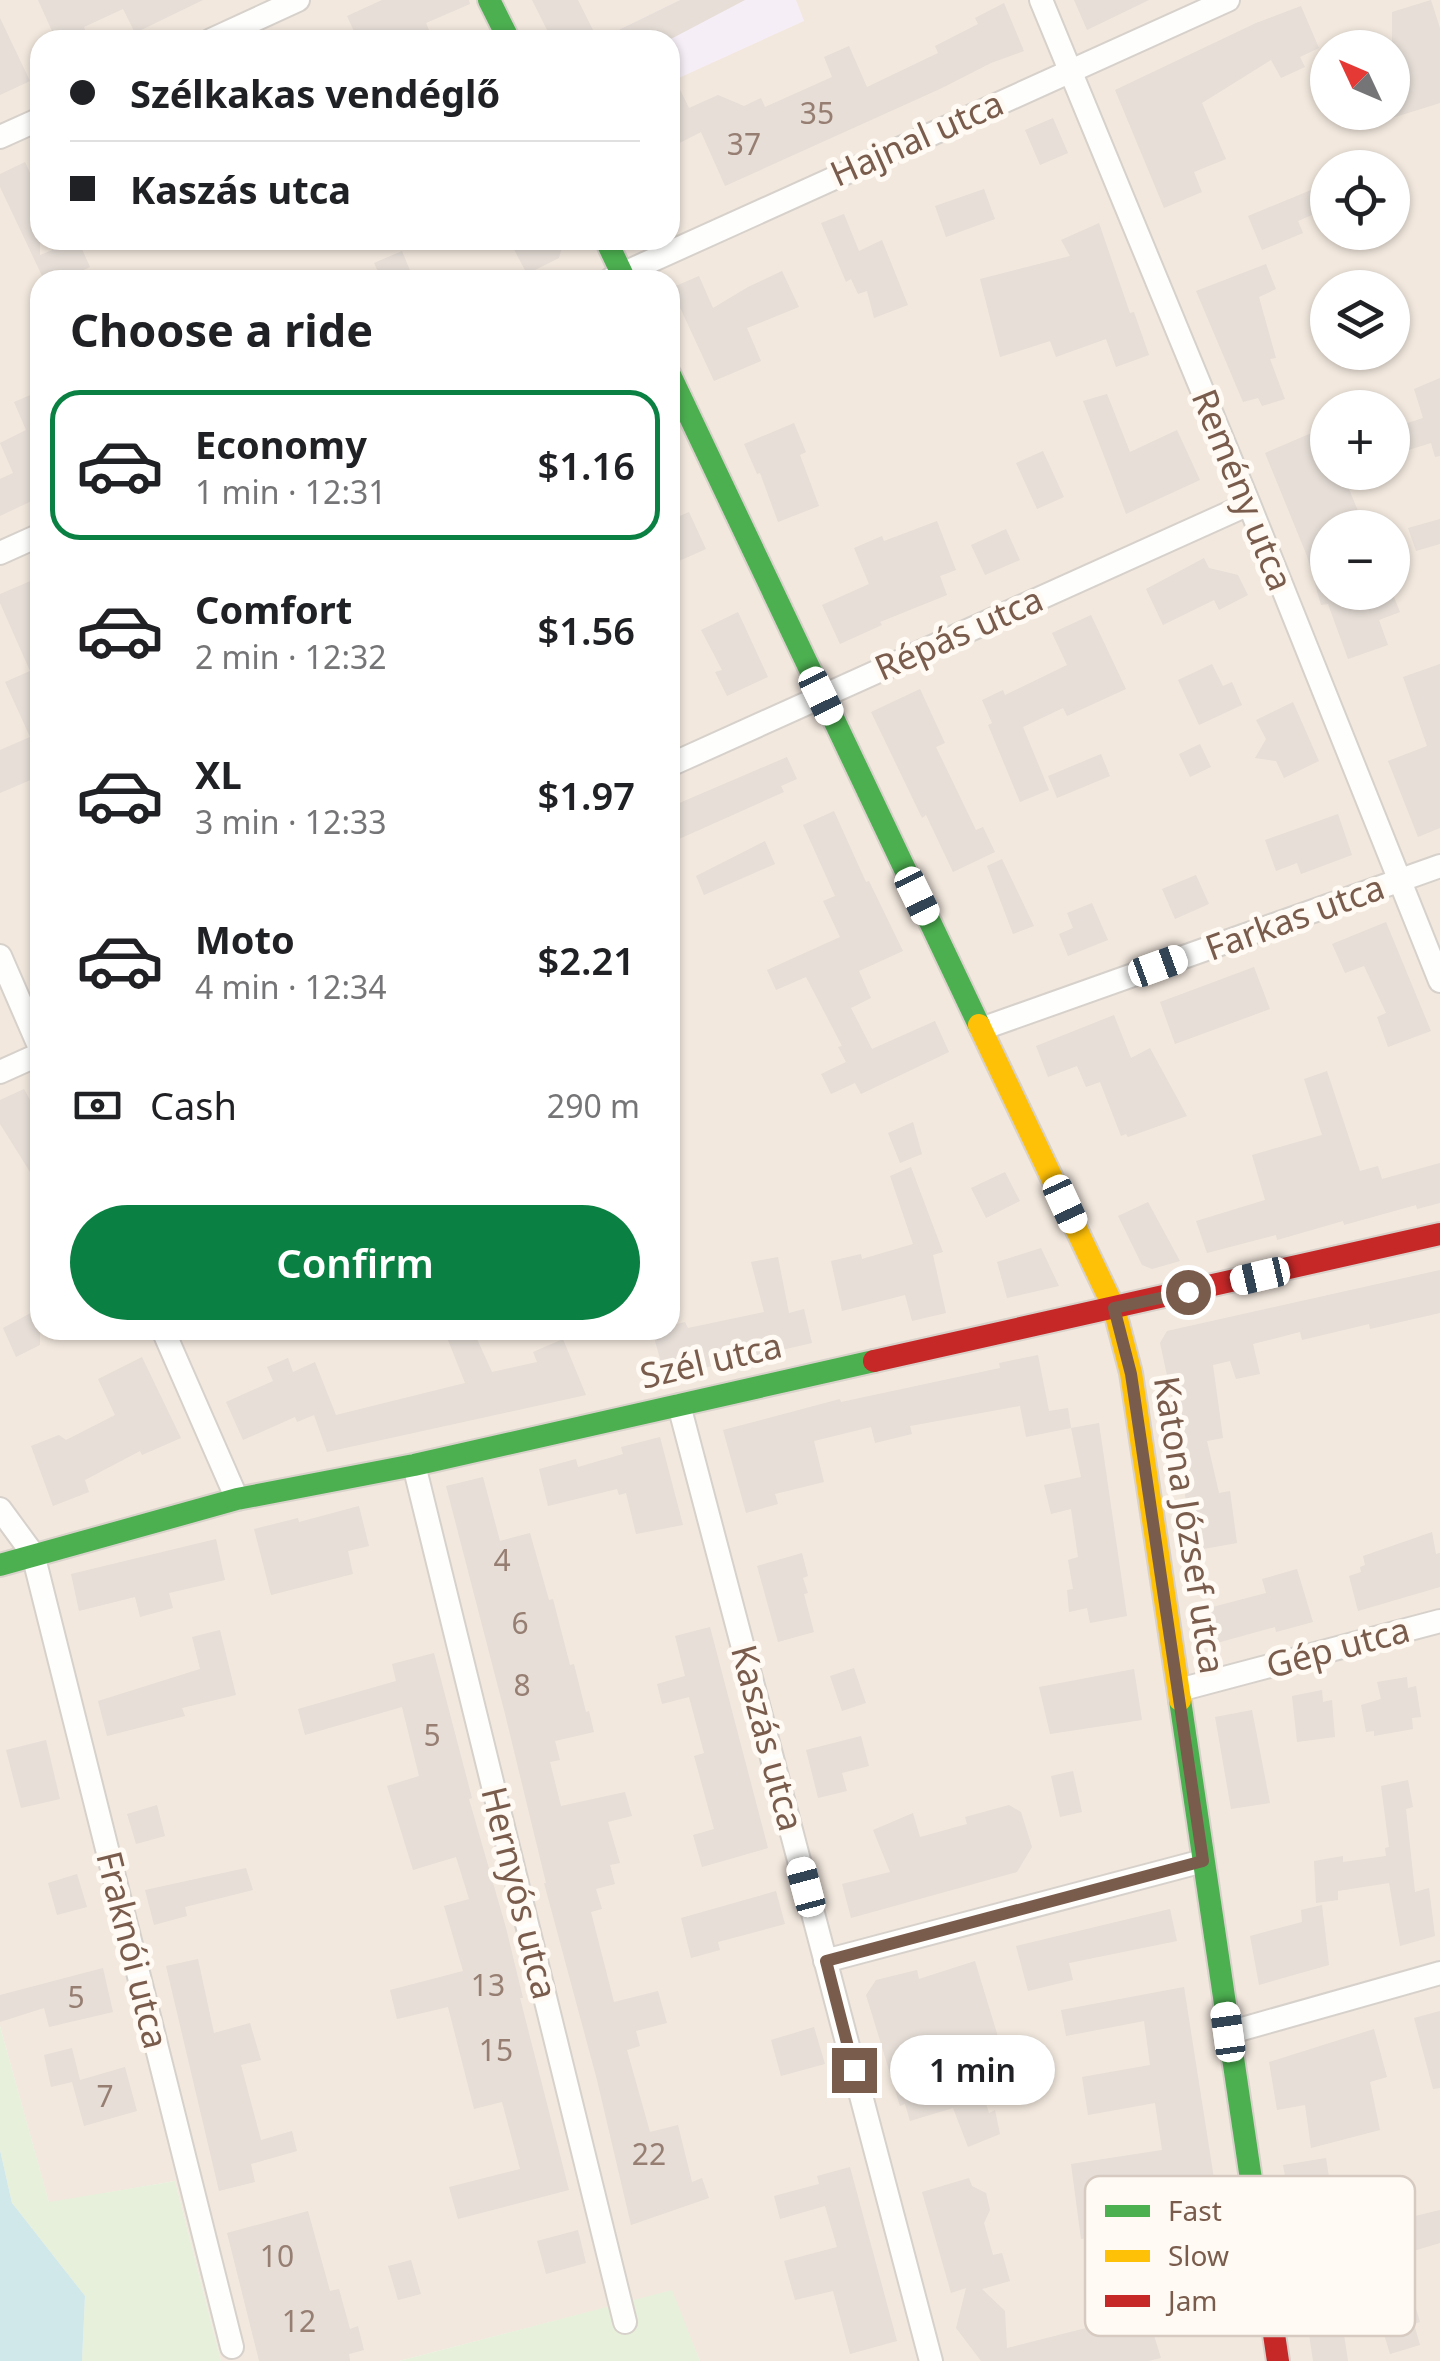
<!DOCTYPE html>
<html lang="en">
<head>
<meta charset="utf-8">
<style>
	:root { --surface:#fff; --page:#f6f6f6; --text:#202124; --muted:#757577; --line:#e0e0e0; --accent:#0b8043 }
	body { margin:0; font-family:"Noto Sans",sans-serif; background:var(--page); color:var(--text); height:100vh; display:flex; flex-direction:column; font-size:38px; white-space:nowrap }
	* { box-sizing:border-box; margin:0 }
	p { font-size:32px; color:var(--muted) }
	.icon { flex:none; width:55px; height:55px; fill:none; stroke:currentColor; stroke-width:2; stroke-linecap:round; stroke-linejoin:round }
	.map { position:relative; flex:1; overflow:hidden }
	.details { position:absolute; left:30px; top:270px; width:650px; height:1070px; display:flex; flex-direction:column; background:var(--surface); border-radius:30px; box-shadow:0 2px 8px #0004 }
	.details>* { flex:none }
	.top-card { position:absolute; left:30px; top:30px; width:650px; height:220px; border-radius:30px; box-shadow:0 2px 8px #0004; display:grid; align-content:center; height:220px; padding:0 40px; background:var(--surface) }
	.needle { width:65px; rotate:314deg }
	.fabs { position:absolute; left:1310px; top:30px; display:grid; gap:20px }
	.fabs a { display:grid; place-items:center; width:100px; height:100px; border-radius:50%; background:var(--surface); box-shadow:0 2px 8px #0004; font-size:50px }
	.end { position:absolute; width:45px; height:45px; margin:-22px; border:12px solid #7a5c4d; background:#fff; box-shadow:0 0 0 5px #fff }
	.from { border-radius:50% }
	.bubble { position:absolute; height:70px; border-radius:35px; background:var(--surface); box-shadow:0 2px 8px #0004; font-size:32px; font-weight:600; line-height:70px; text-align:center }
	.car { position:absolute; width:30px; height:60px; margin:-30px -15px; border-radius:12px; box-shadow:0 0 8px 2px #0007; background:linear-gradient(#fff 24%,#345 0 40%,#fff 0 76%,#345 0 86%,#fff 0) }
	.top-card b { display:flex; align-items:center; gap:35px; height:95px; font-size:38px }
	.top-card b+b { border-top:2px solid var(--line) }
	.top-card i { width:25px; height:25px; background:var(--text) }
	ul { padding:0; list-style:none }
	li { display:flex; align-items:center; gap:30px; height:150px; margin:0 20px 15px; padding:0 20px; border:5px solid transparent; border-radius:30px }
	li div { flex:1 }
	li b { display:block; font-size:38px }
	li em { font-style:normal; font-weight:600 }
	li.on { border-color:var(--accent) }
	li>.icon { width:90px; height:90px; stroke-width:1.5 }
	h2 { padding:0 40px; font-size:45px; line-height:120px }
	.pay { display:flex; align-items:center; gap:25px; height:110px; padding:0 40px; font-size:38px }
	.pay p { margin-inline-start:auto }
	.button { display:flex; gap:20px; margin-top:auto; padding:20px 40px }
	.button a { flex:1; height:115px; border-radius:60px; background:var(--accent); color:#fff; font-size:40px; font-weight:600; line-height:115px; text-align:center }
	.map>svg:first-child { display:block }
	.residential { fill:#f2e8de; fill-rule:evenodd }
	.education { fill:#f6eef6 }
	.green { fill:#e7f0db }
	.water { fill:#d0e8ea }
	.building { fill:#e6ded7 }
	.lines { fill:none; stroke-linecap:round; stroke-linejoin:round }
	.street-casing { stroke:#d7d1cb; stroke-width:26 }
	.fast-casing { stroke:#d9d2cb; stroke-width:26 }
	.slow-casing { stroke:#d9d2cb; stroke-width:26 }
	.jam-casing { stroke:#d9d2cb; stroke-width:26 }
	.street { stroke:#fefefd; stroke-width:22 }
	.fast { stroke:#4caf50; stroke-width:22 }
	.slow { stroke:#ffc107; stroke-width:22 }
	.jam { stroke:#c62828; stroke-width:22 }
	.route { stroke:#7a5c4d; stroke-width:12 }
	.labels { text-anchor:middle; stroke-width:10; stroke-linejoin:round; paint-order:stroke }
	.number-label { font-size:30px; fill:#977e72 }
	.street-label { font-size:35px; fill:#7a5c4d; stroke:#fffaf3 }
	.key { fill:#fffaf3; stroke:#d7cbc1; stroke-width:2.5 }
	.key-label { font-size:28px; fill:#7a5c4d }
</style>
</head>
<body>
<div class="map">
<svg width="1440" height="2361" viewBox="0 0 1440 2361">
	<rect width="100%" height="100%" fill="#f9f5f0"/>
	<!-- residential -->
	<path class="residential" d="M0,0h1440v2361h-740l-29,-70 -272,70h-178l-46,-180 -126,22 -49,-177zM40,40h630v200h-630zM1328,48h64v64h-64zM1328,168h64v64h-64zM40,280h630v1050h-630zM1328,288h64v64h-64zM1328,408h64v64h-64zM1328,528h64v64h-64z"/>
	<!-- education -->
	<path class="education" d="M680,0h116l8,21 -134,61v-42h-72z"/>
	<!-- green -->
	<path class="green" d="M0,2026l49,176 126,-21 46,180h-139l3,-65 -73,-93 -12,-53z
		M672,2290l28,71h-301z"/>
	<!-- water -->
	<path class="water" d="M0,2150l12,53 73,93 -3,65h-82z"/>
	<!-- building -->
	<path class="building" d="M38,0h165l-68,33 -12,-24 -39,18 5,13h-33z
		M382,0h87l1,4 -44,19 7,17h-75l-11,-24z
		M532,0h46l20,40h-46z
		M680,0h65l-76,40h-71z
		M1074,0h75l-62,30z
		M1431,0l9,28v75l-48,15v-106z
		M1004,3l20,48 -33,12 -49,25 -217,98 -24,-54 -31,16v-79l19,39 29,-13 26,11 17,-8 4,9 67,-30 -8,-20 25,-11 18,41 71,-34 -3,-7 43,-22 -3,-6z
		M1301,6l18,42 -19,9 5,10 -24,11 -10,-18 -69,43 24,56 -32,13 8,20 -38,16 -49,-118 141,-67z
		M0,18l30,63 -30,14z
		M1053,118l15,35 -28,12 -15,-35z
		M25,162l15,32v61l38,-15 12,27 -27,13h-19l-44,-93v-13z
		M1328,183v25l-30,13 5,12 -41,17 -14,-34z
		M984,189l11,30 -49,18 -11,-31z
		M844,214l15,37 23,-11 26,65 -34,13 -7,-27 -9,3 -7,-15 -5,3 -25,-59z
		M1099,223l31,90 4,-1 15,43 -33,12 -10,-28 -50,18 -6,-16 -50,16 -20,-78 90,-23 -9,-16z
		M509,240h55l-5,18 -32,16z
		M402,251l12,29h-32l-8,-17z
		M1266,264l10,25 -17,8 17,61 -6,1 15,40 -23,7 -4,-8 -15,4 -47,-111z
		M782,271l17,36 -52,21 14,33 -47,20 -43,-93 28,-12 14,32 35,-21z
		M1440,378v78l-5,1 -4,-14 -39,12v-27l31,-10 -9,-29z
		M40,391v106l-40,19v-37l13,-6 -13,-30 26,-13 -12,-28z
		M1107,394l23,58 47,-22 23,50 -74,34 -43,-113z
		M794,423l12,29 -6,3 19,51 -41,16 -18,-49 -3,1 -13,-30z
		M1328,426v46h14l23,56h-37v64h64l8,20 -21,8 9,25 -40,14 -20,-55 -7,1 -14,-49 -42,-103z
		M1043,451l21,46 -27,12 -21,-46z
		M689,512l17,37 -36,16v-45z
		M1440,519v25l-24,7 -8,-23z
		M937,521l19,49 -16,6 7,19 -67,27 2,3 -42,19 -18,-39 47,-21 -15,-36 28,-12 2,5z
		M1006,529l14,31 -35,15 -14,-30z
		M1204,558l5,10 29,7 10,20 -29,15 -5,-10 -51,25 -17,-36z
		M40,577v199l-40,17v-43l30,-13 -25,-55 25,-11 -30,-68v-9z
		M738,612l30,65 -41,19 -12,-24 7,-2 -21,-40z
		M1091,615l35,74 -59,27 -4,-8 -40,19 26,63 -29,12 -32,-77 4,-2 -10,-23 21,-10 2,5 62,-30 -15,-32z
		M1212,664l11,22 9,-4 10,23 -43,20 -21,-45z
		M1440,664v164l-22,9 -30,-76 39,-15 -24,-69z
		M920,689l25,54 -9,4 40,83 7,-3 12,25 -42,20 -27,-57 -4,3 -51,-106z
		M1293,702l26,59 -35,17 -8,-17 -21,-3 11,-19 -10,-19z
		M1200,744l11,23 -21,10 -11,-23z
		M1101,754l9,22 -53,22 -9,-22z
		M787,757l10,22 -16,7 3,6 -114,51v-36z
		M834,811l32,71 3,-1 34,70 -44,20 12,27 -20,10 21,41 63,-28 14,31 -88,42 -6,-11 -24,11 -10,-20 25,-12 -8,-15 4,-1 -36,-69 -30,13 -9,-20 73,-33 -17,-36 12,-5 -32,-71z
		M1338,814l14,41 -51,19 -4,-11 -21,8 -11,-31z
		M765,841l10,23 -71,31 -8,-19z
		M1002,859l32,67 -21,8 -26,-68z
		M1196,875l13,29 -34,15 -13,-30z
		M1092,903l16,37 -40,16 -9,-22 14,-6 -6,-15z
		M1386,922l45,109 -43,16 -11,-30 9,-4 -22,-47 -19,7 -13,-29z
		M1254,967l16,42 -95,35 -15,-42z
		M1114,1015l17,43 19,-10 37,68 -59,21 -2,-3 -5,2 -21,-54 -14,5 -9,-21 -29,11 -12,-31z
		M1327,1071l33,100 18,-5 4,13 58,-16v40l-23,6 -1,-4 -72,20 -1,-4 -66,19 -1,-5 -69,18 -11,-32 69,-21 -13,-45 70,-20 -18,-56z
		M24,1089l16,29v70l-40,-64v-24z
		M913,1122l9,32 -22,9 -12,-30z
		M911,1167l32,85 -10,3 13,58 -34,8 -7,-26 -63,16 -11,-50 30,-7 1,5 51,-15 -23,-68z
		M1005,1172l15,29 -34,17 -15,-30z
		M1148,1202l32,59 -28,8 -10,-4 -24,-49z
		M1041,1248l18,38 -52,12 -10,-36z
		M778,1257l11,56 15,-4 8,34 -147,34 -13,-47h18v-4l15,-4 3,6 76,-16 -13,-50z
		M1440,1270v43l-70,16 -1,-5 -67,16 -2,-8 -47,12 7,30 -24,5 -6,-18 -17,4 10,73 -16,3 12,52 11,-2 7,52 -45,8 -8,-65 -15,-67 7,-2 -16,-74 7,-12z
		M40,1308v37l-24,12 -13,-29z
		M444,1330h29l19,42 45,-10 -4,-10 30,-13 23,56 -259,57 -13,-37 -17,7 -2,-5 -52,23 -17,-38 47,-21 -6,-14 21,-9 5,14 22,-10 21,53 129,-32z
		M1038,1355l11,56 19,-3 3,20 -45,9 -6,-31 -110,20 2,8 -37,9 -4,-16 -57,14 10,41 -49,12 3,10 -32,9 -23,-83 117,-31 1,3 159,-34 -1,-5z
		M142,1357l39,81 -39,17 -2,-4 -55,29 4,12 -36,14 -22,-60 28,-11 7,5 49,-25 -17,-36z
		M1099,1423l28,193 -37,7 -3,-15 -18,4 -2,-22 6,-1 -5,-29 10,-3 -7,-48 -20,5 -7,-29 37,-8 -10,-49z
		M660,1437l23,88 -47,9 -10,-41 -7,2 -2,-6 -69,17 -9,-37 37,-10 2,8 45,-13 -2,-7z
		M483,1477l17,64 30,-8 19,67 4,-1 17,66 4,-1 12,48 3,-1 5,21 -39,9 5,19 -10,2 11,44 64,-14 7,24 -24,6 12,41 -10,2 5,19 -19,5 6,20 -11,3 23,90 44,-11 9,32 -31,8 4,15 -13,4 23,82 28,-7 14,57 10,-4 7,20 -78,27 -34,-145 -53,-197h2l-41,-169 -59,-228z
		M359,1506l10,40 -21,5 5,23 -82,21 -17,-66 44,-11 1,4z
		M1432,1532l4,22 4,-1v34l-82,24 -9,-35 12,-4 -1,-5 5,-2 -2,-9z
		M216,1539l9,41 -56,13 4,15 -33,9 -5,-20 -56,14 -8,-37z
		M802,1553l6,23 -5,2 5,15 -4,1 10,38 -36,10 -21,-76z
		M1297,1569l16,53 -37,10 -1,-5 -69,19 -5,-36 65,-17 -4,-14z
		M710,1627l58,221 -66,19 -9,-32 21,-6 -20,-73 10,-3 -15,-56 -27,7 -5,-20 28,-8 -10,-40z
		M220,1630l16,65 -54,13 3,8 -78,20 -9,-35 102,-32 -8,-32z
		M434,1653l38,145 -3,1 37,129 17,70h-3l49,192 -111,29 -9,-32 71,-18 -18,-67 -28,7 -26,-102 -51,12 -7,-29 73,-19 -19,-65 25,-7 -13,-42 -43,13 -26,-84 32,-10 -17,-69 -97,28 -7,-26 98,-28 -4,-17z
		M854,1668l12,35 -24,8 -12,-35z
		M1134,1669l8,51 -92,14 -11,-47z
		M1407,1677l1,11 8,-2 5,31 -9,1 1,11 -39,7v-5l-8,1 -5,-27 20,-6 -4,-17z
		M1322,1690l1,12 9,-2 3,37 -38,5 -5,-46z
		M1252,1710l18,93 -39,6 -16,-92z
		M861,1736l8,30 -27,7 5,18 -29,7 -12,-48z
		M46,1740l14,59 -39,9 -15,-58z
		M1073,1771l9,41 -22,5 -9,-41z
		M1408,1780l5,27 -7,2 9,83 14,-4 6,48 -35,10 -11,-63 -51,8v9l-22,3 -2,-42 29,-5v6l43,-6 -1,-8 4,-1 -8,-61z
		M157,1805l8,31 -29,8 -9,-30z
		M1009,1805l12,7 11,35 -15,25 -166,46 -9,-34 48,-12 -17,-42 40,-17 7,24 47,-13 -2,-7z
		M246,1868l7,22 -68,17 2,9 -33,9 -9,-35z
		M77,1874l10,33 -30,8 -9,-32z
		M776,1891l9,33 -67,18 2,8 -29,8 -10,-40z
		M1322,1905l7,60 -70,20 -9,-49 52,-14 -1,-12z
		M1170,1909l7,32 -108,22 4,17 -45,11 -12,-45z
		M198,1959l16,74 36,-10 11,37 -20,5 20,75 31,-9 5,20 -46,13 4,18 -36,9 -53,-225z
		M975,1961l27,89 -30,9 17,54 6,-3 5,24 -32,13 -15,-39 -43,13 -5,-17 -5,2 -34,-111 10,-15 41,-10 2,9z
		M103,1968l10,44 -64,15 -5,-19 -44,14v-27z
		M1184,1987l41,262 -65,10 -4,-32 20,-5 -5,-41 -69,10 6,44 -27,4 -10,-75 91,-14 -7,-47 -67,12 -6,-38 68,-12 -6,-44 -78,15 -5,-26z
		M1440,2011v77l-7,1 -19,-71z
		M814,2027l11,37 -44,12 -10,-36z
		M1374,2029l13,48 -17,5 10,48 -69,18 -6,-43 -28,5 -8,-48z
		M72,2048l8,32 45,-13 12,44 -53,15 -12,-44 -21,5 -7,-32z
		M1326,2158l5,32 -42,7 -6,-32z
		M850,2167l47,174 -47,13 -17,-63 -38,9 -11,-39 53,-14 -12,-41 -45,13 -6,-23 45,-12 -2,-8z
		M969,2178l3,8 14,7 4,17 -6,13 9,32 9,-2 8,28 -28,8 23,22 2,37 103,-26 -8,-31 42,-13 8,37 -4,1 13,42 -13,3h-167l-25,-33 10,-40 -15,5 -29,-101z
		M1440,2210v33l-40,12 20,67 -6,2 6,21 -30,9 -37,-123z
		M308,2211l22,80 9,-2 11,40 8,-3 6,24 -15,4 1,7h-91l-32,-128z
		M578,2230l8,33 -40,11 -9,-33z
		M411,2260l10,34 -23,6 -10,-34z
		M1341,2314l7,47h-35l-6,-40z"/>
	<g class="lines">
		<!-- street casing -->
		<g class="street-casing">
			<path id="street" d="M1041,0l208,504 191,477
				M211,40l87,-40
				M0,137l40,-18
				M611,279l617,-279
				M0,553l40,-18
				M670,765l579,-261
				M0,956l40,92
				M981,1029l459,-163
				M0,1072l40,-18
				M163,1330l74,169
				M679,1405l252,956
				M414,1465l211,857
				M0,1509l33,45 199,793
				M1179,1690l261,-69
				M825,1961l378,-100
				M1228,2033l212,-60"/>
		</g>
		<!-- fast casing -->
		<g class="fast-casing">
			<path id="fast" d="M489,0l20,40
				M606,240l19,40
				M670,375l309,650
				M0,1565l237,-66 177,-34 460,-104
				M1180,1700l77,520"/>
		</g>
		<!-- slow casing -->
		<g class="slow-casing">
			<path id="slow" d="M979,1025l135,283 17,65 49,327"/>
		</g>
		<!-- jam casing -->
		<g class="jam-casing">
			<path id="jam" d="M874,1361l566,-127
				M1257,2220l21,141"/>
		</g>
		<!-- street -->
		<use href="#street" class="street"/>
		<!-- fast -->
		<use href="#fast" class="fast"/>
		<!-- slow -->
		<use href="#slow" class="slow"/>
		<!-- jam -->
		<use href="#jam" class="jam"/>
	</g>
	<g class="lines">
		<!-- route -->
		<path class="route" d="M854,2070l-28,-109 377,-100 -72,-487 -17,-66 74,-16"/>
	</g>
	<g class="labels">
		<!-- number labels -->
		<g class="number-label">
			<text x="817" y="124">35</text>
			<text x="744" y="155">37</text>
			<text x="502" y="1571">4</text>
			<text x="520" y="1634">6</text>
			<text x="522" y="1696">8</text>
			<text x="432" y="1746">5</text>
			<text x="488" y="1996">13</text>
			<text x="76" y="2008">5</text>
			<text x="496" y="2061">15</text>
			<text x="105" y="2107">7</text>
			<text x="649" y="2165">22</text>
			<text x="277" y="2267">10</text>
			<text x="299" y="2332">12</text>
		</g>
		<!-- street labels -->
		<g class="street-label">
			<text transform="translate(917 139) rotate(-24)" y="12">Hajnal utca</text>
			<text transform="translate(1242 490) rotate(68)" y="12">Remény utca</text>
			<text transform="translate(959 634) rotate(-24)" y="12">Répás utca</text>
			<text transform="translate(1295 918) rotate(-20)" y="12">Farkas utca</text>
			<text transform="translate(711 1361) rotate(-13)" y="12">Szél utca</text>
			<text transform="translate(1189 1525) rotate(81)" y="12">Katona József utca</text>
			<text transform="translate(1338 1648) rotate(-15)" y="12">Gép utca</text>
			<text transform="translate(767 1738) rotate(75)" y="12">Kaszás utca</text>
			<text transform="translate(519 1893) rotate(76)" y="12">Hernyós utca</text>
			<text transform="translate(132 1950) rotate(76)" y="12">Fraknói utca</text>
		</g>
	</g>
	<!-- legend -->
	<rect x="1085" y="2176" width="330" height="160" rx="15" class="key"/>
	<rect x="1105" y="2205" width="45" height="12" fill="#4caf50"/>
	<rect x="1105" y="2250" width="45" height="12" fill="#ffc107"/>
	<rect x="1105" y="2295" width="45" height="12" fill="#c62828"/>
	<g class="key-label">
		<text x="1168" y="2221">Fast</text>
		<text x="1168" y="2266">Slow</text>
		<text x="1168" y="2311">Jam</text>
	</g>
</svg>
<div class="fabs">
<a><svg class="needle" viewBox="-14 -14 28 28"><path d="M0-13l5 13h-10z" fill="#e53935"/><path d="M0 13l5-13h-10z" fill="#757577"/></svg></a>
<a><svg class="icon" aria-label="locate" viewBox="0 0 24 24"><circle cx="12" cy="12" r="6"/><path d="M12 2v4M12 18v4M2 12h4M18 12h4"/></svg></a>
<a><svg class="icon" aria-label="layers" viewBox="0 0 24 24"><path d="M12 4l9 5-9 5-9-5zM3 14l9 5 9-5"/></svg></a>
<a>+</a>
<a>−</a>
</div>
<i class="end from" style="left:1188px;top:1292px"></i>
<i class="end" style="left:854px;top:2070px"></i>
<div class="bubble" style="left:890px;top:2035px;width:165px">1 min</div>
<i class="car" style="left:821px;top:696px;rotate:154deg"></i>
<i class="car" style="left:917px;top:896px;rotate:154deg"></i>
<i class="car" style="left:1158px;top:966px;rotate:70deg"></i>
<i class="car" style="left:1065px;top:1204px;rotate:155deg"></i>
<i class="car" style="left:1260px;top:1276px;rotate:257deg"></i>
<i class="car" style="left:806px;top:1887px;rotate:345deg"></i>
<i class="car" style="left:1228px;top:2032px;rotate:352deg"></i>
<div class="top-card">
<b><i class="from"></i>Szélkakas vendéglő</b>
<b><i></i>Kaszás utca</b>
</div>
<section class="details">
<h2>Choose a ride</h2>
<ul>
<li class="on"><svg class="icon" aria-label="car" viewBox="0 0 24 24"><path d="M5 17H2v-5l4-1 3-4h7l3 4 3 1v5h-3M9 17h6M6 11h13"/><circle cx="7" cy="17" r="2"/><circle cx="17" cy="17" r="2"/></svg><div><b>Economy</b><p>1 min · 12:31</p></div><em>$1.16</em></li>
<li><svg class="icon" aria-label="car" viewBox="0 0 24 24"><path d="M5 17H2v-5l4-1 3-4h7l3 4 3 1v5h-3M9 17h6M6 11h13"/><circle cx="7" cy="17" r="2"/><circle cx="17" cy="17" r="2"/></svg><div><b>Comfort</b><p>2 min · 12:32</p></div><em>$1.56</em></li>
<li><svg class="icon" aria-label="car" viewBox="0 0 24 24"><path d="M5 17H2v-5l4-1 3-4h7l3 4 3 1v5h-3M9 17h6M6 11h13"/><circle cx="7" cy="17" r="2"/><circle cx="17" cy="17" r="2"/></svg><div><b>XL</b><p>3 min · 12:33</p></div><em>$1.97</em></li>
<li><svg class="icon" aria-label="car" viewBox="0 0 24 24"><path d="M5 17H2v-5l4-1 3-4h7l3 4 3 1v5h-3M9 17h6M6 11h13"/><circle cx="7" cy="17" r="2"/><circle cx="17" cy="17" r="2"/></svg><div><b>Moto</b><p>4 min · 12:34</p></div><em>$2.21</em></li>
</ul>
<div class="pay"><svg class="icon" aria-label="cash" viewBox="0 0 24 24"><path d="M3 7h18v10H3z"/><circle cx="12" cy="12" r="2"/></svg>Cash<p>290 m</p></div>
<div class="button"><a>Confirm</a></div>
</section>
</div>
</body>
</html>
